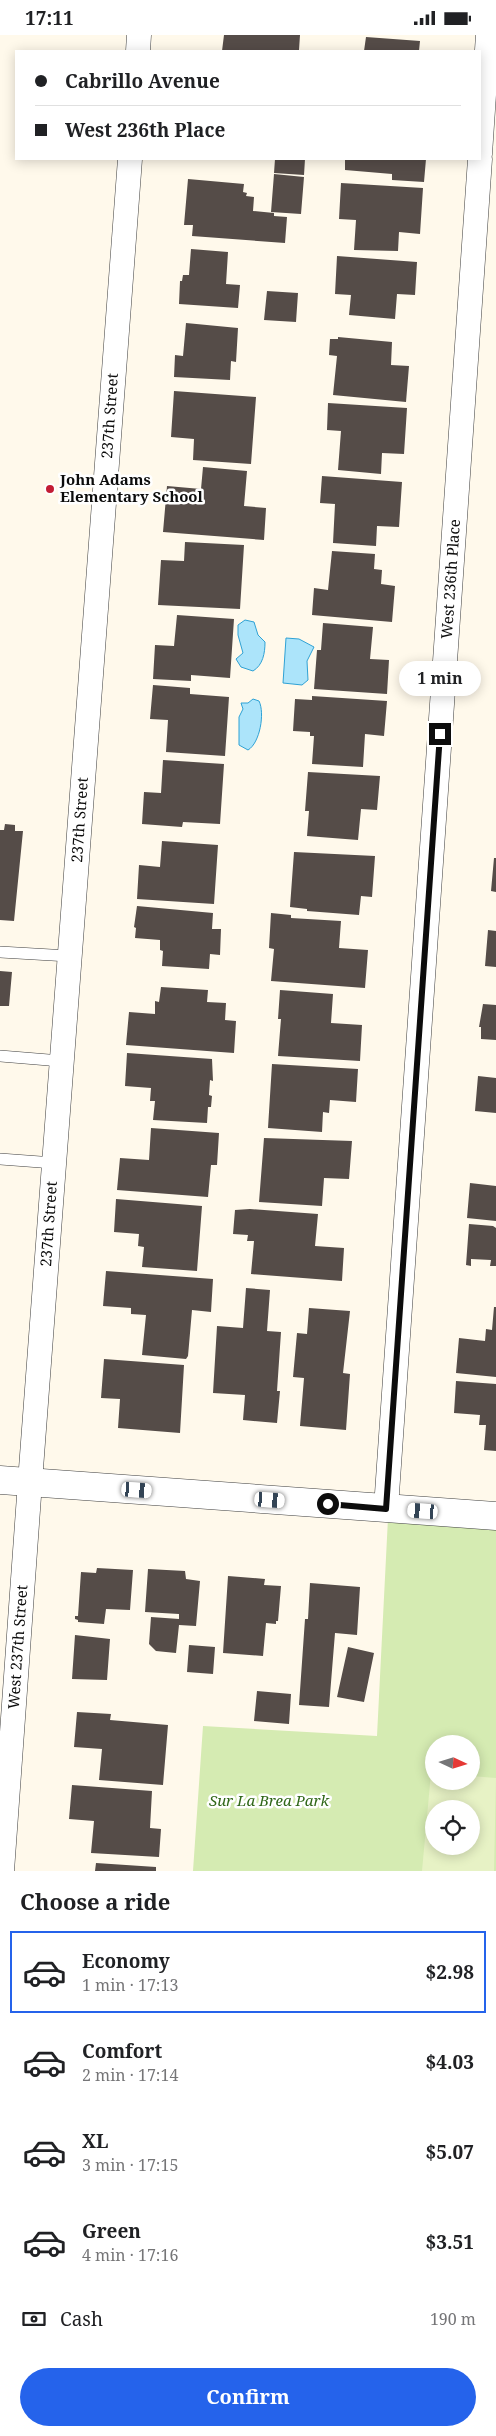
<!DOCTYPE html>
<html lang="en">
<head>
<meta charset="utf-8">
<style>
	:root { --surface:#fff; --page:#f2f2f2; --text:#202124; --muted:#757577; --line:#e0e0e0; --accent:#2563eb }
	body { margin:0; font-family:"Noto Serif",serif; background:var(--page); color:var(--text); height:100vh; display:flex; flex-direction:column; font-size:19px; white-space:nowrap }
	* { box-sizing:border-box; margin:0 }
	p { font-size:16px; color:var(--muted) }
	.icon { flex:none; width:28px; height:28px; fill:none; stroke:currentColor; stroke-width:2; stroke-linecap:round; stroke-linejoin:round }
	.map { position:relative; height:1836px; overflow:hidden }
	.panel { display:flex; flex-direction:column; background:var(--surface); flex:1 }
	.panel>* { flex:none }
	.top-card { position:absolute; left:15px; top:15px; width:466px; height:110px; border-radius:0px; box-shadow:0 2px 12px #0003; display:grid; align-content:center; height:110px; padding:0 20px; background:var(--surface) }
	.needle { width:32px; rotate:94deg }
	.tools { position:absolute; left:425px; top:1700px; display:grid; gap:10px }
	.tools a { display:grid; place-items:center; width:55px; height:55px; border-radius:50%; background:var(--surface); box-shadow:0 2px 12px #0003; font-size:25px }
	.end { position:absolute; width:22px; height:22px; margin:-11px; border:6px solid #0c0c0c; background:#fff; box-shadow:0 0 0 2px #fff }
	.from { border-radius:50% }
	.bubble { position:absolute; height:35px; border-radius:18px; background:var(--surface); box-shadow:0 2px 12px #0003; font-size:16px; font-weight:700; line-height:35px; text-align:center }
	.car { position:absolute; width:15px; height:30px; margin:-15px -8px; border-radius:6px; box-shadow:0 0 4px 1px #0007; background:linear-gradient(#fff 24%,#345 0 40%,#fff 0 76%,#345 0 86%,#fff 0) }
	.top-card b { display:flex; align-items:center; gap:18px; height:48px; font-size:19px }
	.top-card b+b { border-top:1px solid var(--line) }
	.top-card i { width:12px; height:12px; background:var(--text) }
	ul { padding:0; list-style:none }
	li { display:flex; align-items:center; gap:15px; height:82px; margin:0 10px 8px; padding:0 10px; border:2px solid transparent; border-radius:0px }
	li div { flex:1 }
	li b { display:block; font-size:19px }
	li em { font-style:normal; font-weight:700 }
	li.on { border-color:var(--accent) }
	li>.icon { width:45px; height:45px; stroke-width:1.5 }
	h2 { padding:0 20px; font-size:22px; line-height:60px }
	.pay { display:flex; align-items:center; gap:12px; height:55px; padding:0 20px; font-size:19px }
	.pay p { margin-inline-start:auto }
	.primary-button { display:flex; gap:10px; margin-top:auto; padding:10px 20px }
	.primary-button a { flex:1; height:58px; border-radius:30px; background:var(--accent); color:#fff; font-size:20px; font-weight:700; line-height:58px; text-align:center }
	.status { display:flex; justify-content:space-between; align-items:center; height:35px; padding:0 25px; background:var(--surface); direction:ltr }
	.status svg { height:14px; fill:currentColor }
	.map>svg:first-child { display:block }
	.green { fill:#d5ebb2; fill-rule:evenodd }
	.pitch { fill:#e7f2c5; fill-rule:evenodd }
	.water { fill:#ace4fa; stroke:#2fa2d5 }
	.building { fill:#554c48 }
	.lines { fill:none; stroke-linecap:round; stroke-linejoin:round }
	.service-casing { stroke:#3f3f3f; stroke-width:12 }
	.minor-casing { stroke:#3f3f3f; stroke-width:25 }
	.tertiary-casing { stroke:#3f3f3f; stroke-width:29 }
	.service { stroke:#fff; stroke-width:11 }
	.minor { stroke:#fff; stroke-width:24 }
	.tertiary { stroke:#fff; stroke-width:28 }
	.route { stroke:#0c0c0c; stroke-width:6 }
	.poi-dot { fill:#c31c34; stroke:#fff; stroke-width:2 }
	.labels { text-anchor:middle; stroke-width:5; stroke-linejoin:round; paint-order:stroke }
	.street-label { font-size:15px; fill:#0c0c0c; stroke:#fff }
	.poi-label { font-size:15px; font-weight:bold; fill:#0c0c0c; stroke:#fff; text-anchor:start }
	.park-label { font-size:15px; font-style:italic; fill:#306719; stroke:#fff }
</style>
</head>
<body>
<div class="status"><b>17:11</b><svg viewBox="0 0 49 12"><path d="M0 12V9h3v3zM5 12V6h3v6zM10 12V3h3v9zM15 12V0h3v12zM26 1h20v11H26zM47 4h2v5h-2z"/></svg></div>
<div class="map">
<svg width="496" height="1836" viewBox="0 0 496 1836">
	<rect width="100%" height="100%" fill="#fff9eb"/>
	<!-- green -->
	<path class="green" d="M388,1483l108,7v346h-303l10,-145 174,10zM434,1709h37v37h-37zM434,1774h37v37h-37z"/>
	<!-- pitch -->
	<path class="pitch" d="M431,1738h3v8h37v-5l25,2 -2,93h-72zM434,1774h37v37h-37z"/>
	<!-- water -->
	<path class="water" d="M245,585l9,2 4,13 7,7c0,11 -2,23 -12,29l-12,-4 -5,-8 7,-6 -5,-18v-10z
		M286,603l13,1 15,8 -7,14 1,19 -6,5 -19,-2z
		M253,664l6,2c6,12 1,42 -11,49l-9,-5v-28l4,-8 -2,-6h7z"/>
	<!-- building -->
	<path class="building" d="M224,0h76l-1,15 -77,1z
		M366,2l54,4 -1,10h-55z
		M275,124h30l-1,16 -30,-2z
		M345,124h81l-2,23 -32,-2v-6l-47,-4z
		M274,139l30,3 -3,37 -30,-2z
		M188,144l56,5 -1,8 4,1 -1,3 8,1 -1,14 21,2v3l13,1 -2,26 -93,-7 1,-11h-9z
		M341,148l82,5 -3,46 -21,-2 -1,19 -44,-1 2,-30 -17,-1z
		M191,214l37,3 -2,32 14,1 -2,23 -59,-4 1,-23h2l1,-6h6z
		M337,221l80,6 -2,33 -18,-1 -2,25 -46,-4 2,-20 -16,-1z
		M267,256l31,2 -2,29 -32,-2z
		M186,288l52,5 -2,34 -5,-1 -1,19 -56,-3 1,-22 8,1z
		M338,302l54,5 -1,23 18,1 -3,36 -73,-7 4,-39 -8,-1 1,-16h8z
		M174,356l82,6 -5,67 -58,-4 1,-21 -23,-2z
		M328,368l79,5 -3,46 -22,-1 -1,21 -43,-4 3,-39 -14,-1z
		M203,432l44,4 -3,35 22,2 -2,32 -101,-8 4,-46 34,3z
		M322,441l80,6 -3,45 -22,-1 -1,20 -43,-3 2,-39 -15,-1z
		M185,507l59,3 -4,64 -82,-4 3,-45 23,1z
		M332,516l43,3 -1,15 8,1 -1,14 14,2 -3,36 -80,-7 2,-27 14,2z
		M177,580l57,4 -4,59 -39,-3v6l-38,-2 2,-34 19,1z
		M323,588l50,4 -3,32 19,1 -2,34 -73,-5 3,-39h4z
		M153,650l37,3v6l39,3 -4,59 -59,-4 2,-32 -18,-1z
		M312,661l75,5 -3,35 -19,-2 -2,33 -51,-3 2,-28h-4v-4l-17,-1 2,-32 17,1z
		M163,725l61,4 -4,60 -37,-2 -1,5 -40,-3 2,-32 17,1z
		M308,737l72,4 -3,34 -16,-1 -3,31 -51,-4 2,-25h-4z
		M5,789l10,1v6h8l-9,90 -14,-1v-90h4z
		M162,806l56,4 -4,59 -77,-5 2,-34 21,2z
		M294,817l81,4 -3,41 -11,-1 -2,19 -52,-4v-2l-17,-2z
		M494,823h2v34l-5,-1z
		M137,871l76,7 -1,16h9l-1,26 -10,-1 -1,15 -47,-3 1,-15 -3,-1v-10l-25,-2 1,-10 -2,-1z
		M271,878l20,2v3l50,3 -2,27 29,2 -3,38 -94,-7 3,-32 -5,-1z
		M488,895l8,1v36l-11,-1z
		M0,936l12,1 -3,34h-9z
		M161,952l47,3 -1,12 19,1 -1,17 11,1 -2,32 -108,-8 3,-33 26,2v-13l4,1z
		M280,955l53,4 -2,29 31,2 -2,36 -82,-5 3,-37h-3z
		M483,969l13,1v35l-15,-1v-12h-2z
		M127,1018l85,6 1,22 -3,-1 -1,15 3,1 -1,11h-3l-1,16 -54,-3 2,-19h-5l1,-13 -26,-2z
		M272,1029l86,5 -2,33 -26,-2 -1,13 -6,-1 -1,20 -54,-4z
		M478,1041l18,2v35l-21,-2z
		M151,1093l68,5 -2,32h-6l-3,32 -91,-7 3,-32 29,2z
		M264,1103l88,3 -3,38 -25,-1 -2,28 -63,-4z
		M470,1148l26,3v35l-29,-3z
		M116,1164l86,7 -5,65 -55,-4 2,-20 -6,-1 1,-12 -25,-2z
		M250,1174l68,5 -3,32 29,2 -2,33 -91,-7 3,-33h-7l1,-6 -15,-1 2,-24z
		M469,1189l24,2 3,2v38h-6l1,-6 -20,-1v7l-5,-1z
		M106,1236l107,8 -2,33 -19,-2 -4,46 -2,3 -44,-4 4,-40 -15,-1v-6l-28,-2z
		M246,1253l24,2 -3,41 14,1 -4,59h3l-3,32 -34,-3 2,-25 -32,-2 4,-67 26,2z
		M494,1272h2v70l-40,-4 3,-35 26,3 1,-12 6,1z
		M309,1273l41,3 -7,62 7,1 -4,56 -46,-4 4,-48 -11,-1 4,-44 10,1z
		M104,1324l80,6 -4,68 -62,-5 2,-29 -19,-1z
		M456,1346l40,3v67l-12,-1 2,-25h-7l1,-10 -26,-2z
		M97,1533l36,2 -3,40 -24,-1 -2,15 -26,-2v-2l-3,-1v-3h3l3,-44 15,1z
		M148,1534l37,2 1,8 14,2 -4,45 -17,-1 -3,28 -20,-2 -7,-7 2,-27 28,2v-5l-34,-2z
		M228,1541l37,3 -1,6 17,1 -3,35h-2v3l-10,-1 -3,33 -40,-3z
		M310,1548l50,4 -3,48 -22,-2 -6,74 -30,-2 6,-86h3z
		M75,1600l35,4 -3,41 -35,-1z
		M189,1610l26,2 -2,27 -26,-2z
		M348,1612l26,6 -10,49 -27,-5z
		M257,1656l34,3 -2,30 -35,-3z
		M77,1677l34,2 -1,6 58,5 -5,60 -64,-5 3,-31 -28,-2z
		M72,1750l80,6 -2,37 11,1 -2,28 -68,-4 3,-32 -25,-2z
		M96,1828l60,4v4h-61z"/>
	<g class="lines">
		<!-- service casing -->
		<g class="service-casing">
			<path id="service" d="M0,917l69,4
				M0,1021l61,5
				M0,1124l54,4"/>
		</g>
		<!-- minor casing -->
		<g class="minor-casing">
			<path id="minor" d="M138,16l1,-16
				M480,119l8,-119
				M386,1473l94,-1349
				M2,1836l28,-389 100,-1323"/>
		</g>
		<!-- tertiary casing -->
		<g class="tertiary-casing">
			<path id="tertiary" d="M0,1445l496,36"/>
		</g>
		<!-- service -->
		<use href="#service" class="service"/>
		<!-- minor -->
		<use href="#minor" class="minor"/>
		<!-- tertiary -->
		<use href="#tertiary" class="tertiary"/>
	</g>
	<g class="lines">
		<!-- route -->
		<path class="route" d="M328,1469l58,5 54,-775"/>
	</g>
	<!-- markers -->
	<circle class="poi-dot" cx="50" cy="454" r="5"/>
	<g class="labels">
		<!-- street labels -->
		<g class="street-label">
			<text transform="translate(110 381) rotate(-86)" y="5">237th Street</text>
			<text transform="translate(451 544) rotate(-86)" y="5">West 236th Place</text>
			<text transform="translate(80 785) rotate(-86)" y="5">237th Street</text>
			<text transform="translate(49 1189) rotate(-86)" y="5">237th Street</text>
			<text transform="translate(18 1612) rotate(-86)" y="5">West 237th Street</text>
		</g>
		<!-- poi labels -->
		<g class="poi-label">
			<text x="60" y="450">John Adams<tspan x="60" dy="17">Elementary School</tspan></text>
		</g>
		<!-- park labels -->
		<g class="park-label">
			<text x="269" y="1771">Sur La Brea Park</text>
		</g>
	</g>
</svg>
<div class="tools">
<a><svg class="needle" viewBox="-14 -14 28 28"><path d="M0-13l5 13h-10z" fill="#e53935"/><path d="M0 13l5-13h-10z" fill="#757577"/></svg></a>
<a><svg class="icon" aria-label="locate" viewBox="0 0 24 24"><circle cx="12" cy="12" r="6"/><path d="M12 2v4M12 18v4M2 12h4M18 12h4"/></svg></a>
</div>
<i class="end from" style="left:328px;top:1469px"></i>
<i class="end" style="left:440px;top:699px"></i>
<div class="bubble" style="left:399px;top:626px;width:82px">1 min</div>
<i class="car" style="left:137px;top:1455px;rotate:94deg"></i>
<i class="car" style="left:270px;top:1465px;rotate:94deg"></i>
<i class="car" style="left:423px;top:1476px;rotate:274deg"></i>
<div class="top-card">
<b><i class="from"></i>Cabrillo Avenue</b>
<b><i></i>West 236th Place</b>
</div>
</div>
<section class="panel">
<h2>Choose a ride</h2>
<ul>
<li class="on"><svg class="icon" aria-label="car" viewBox="0 0 24 24"><path d="M5 17H2v-5l4-1 3-4h7l3 4 3 1v5h-3M9 17h6M6 11h13"/><circle cx="7" cy="17" r="2"/><circle cx="17" cy="17" r="2"/></svg><div><b>Economy</b><p>1 min · 17:13</p></div><em>$2.98</em></li>
<li><svg class="icon" aria-label="car" viewBox="0 0 24 24"><path d="M5 17H2v-5l4-1 3-4h7l3 4 3 1v5h-3M9 17h6M6 11h13"/><circle cx="7" cy="17" r="2"/><circle cx="17" cy="17" r="2"/></svg><div><b>Comfort</b><p>2 min · 17:14</p></div><em>$4.03</em></li>
<li><svg class="icon" aria-label="car" viewBox="0 0 24 24"><path d="M5 17H2v-5l4-1 3-4h7l3 4 3 1v5h-3M9 17h6M6 11h13"/><circle cx="7" cy="17" r="2"/><circle cx="17" cy="17" r="2"/></svg><div><b>XL</b><p>3 min · 17:15</p></div><em>$5.07</em></li>
<li><svg class="icon" aria-label="car" viewBox="0 0 24 24"><path d="M5 17H2v-5l4-1 3-4h7l3 4 3 1v5h-3M9 17h6M6 11h13"/><circle cx="7" cy="17" r="2"/><circle cx="17" cy="17" r="2"/></svg><div><b>Green</b><p>4 min · 17:16</p></div><em>$3.51</em></li>
</ul>
<div class="pay"><svg class="icon" aria-label="cash" viewBox="0 0 24 24"><path d="M3 7h18v10H3z"/><circle cx="12" cy="12" r="2"/></svg>Cash<p>190 m</p></div>
<div class="primary-button"><a>Confirm</a></div>
</section>
</body>
</html>
